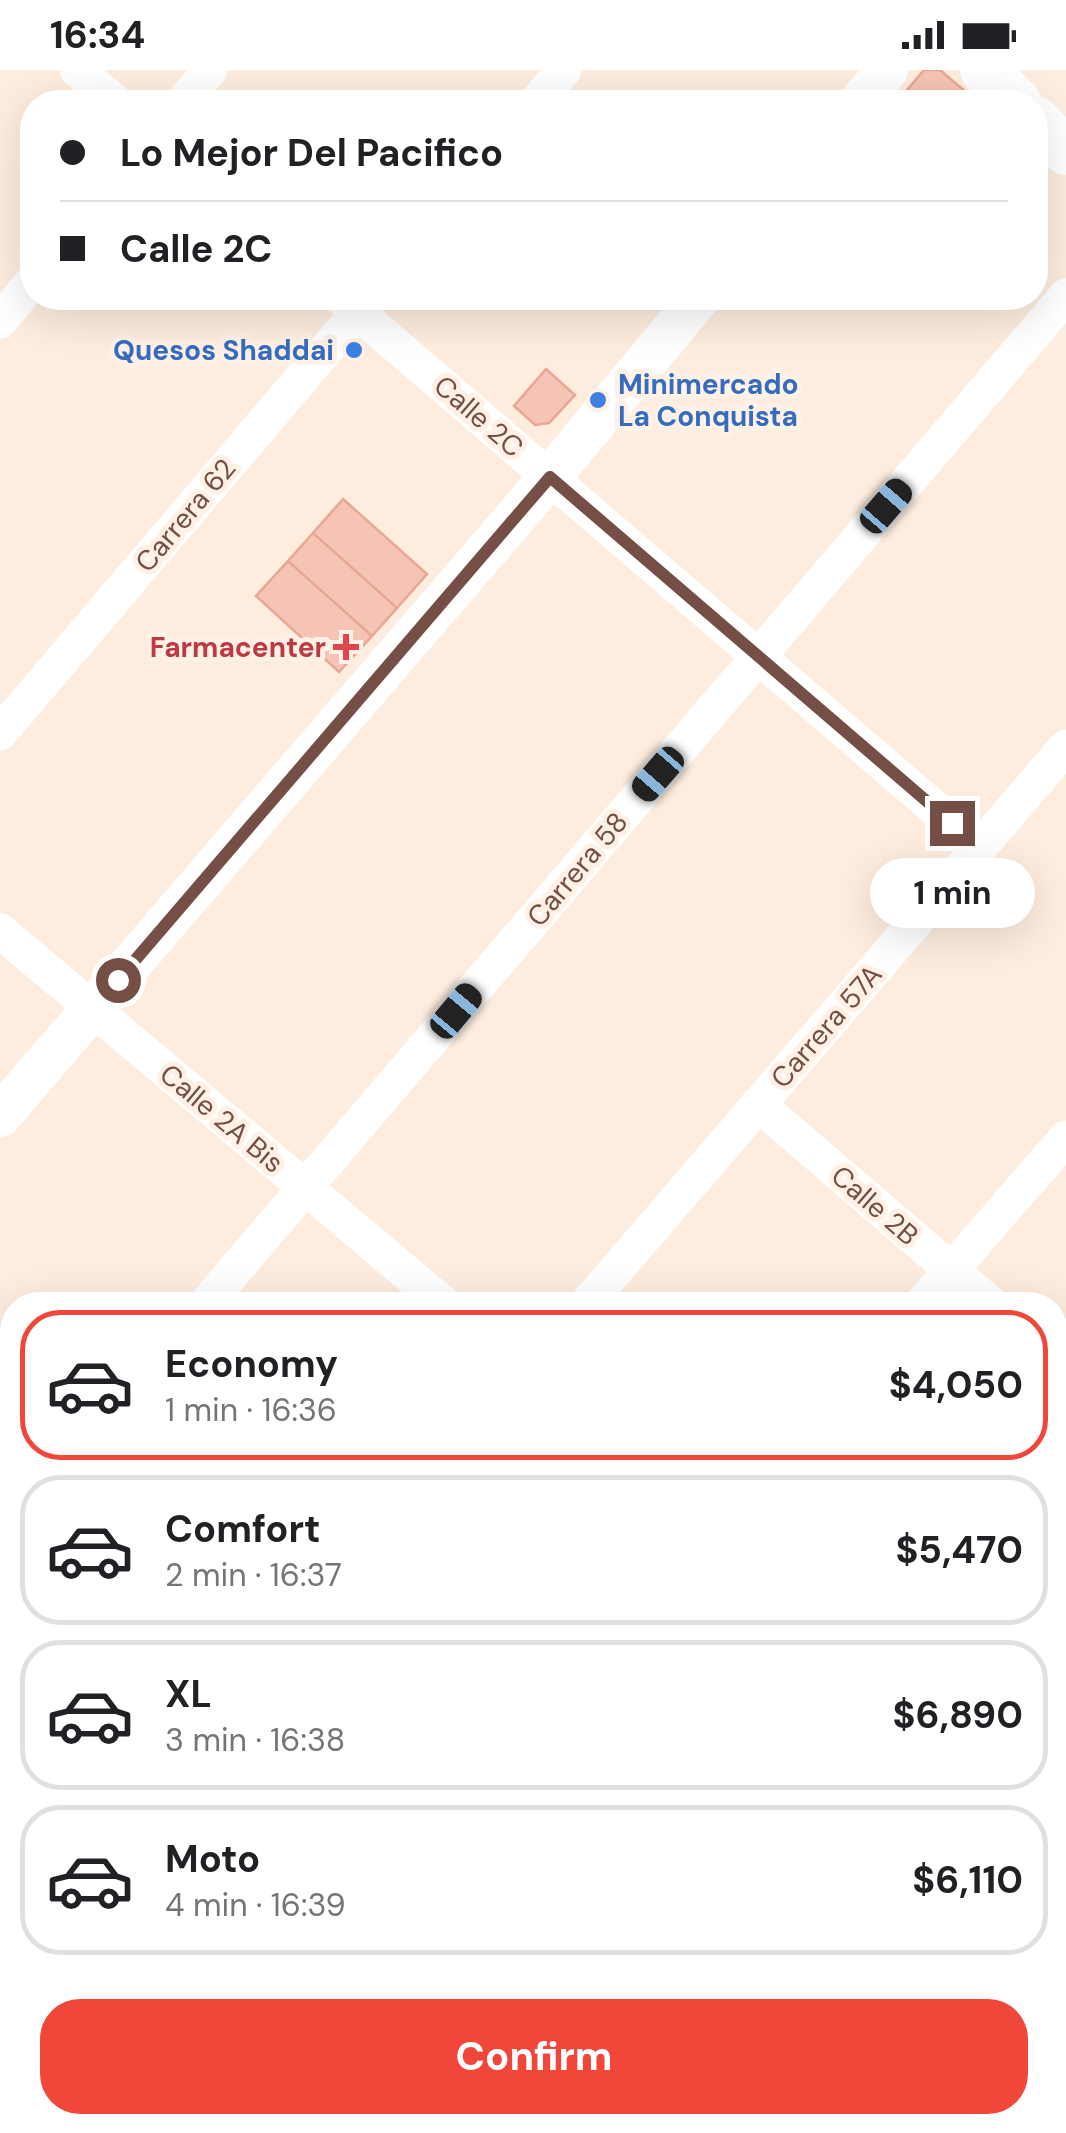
<!DOCTYPE html>
<html lang="en">
<head>
<meta charset="utf-8">
<style>
	:root { --surface:#fff; --page:#f6f6f6; --text:#202124; --muted:#757577; --line:#e0e0e0; --accent:#f1473a }
	body { margin:0; font-family:"DM Sans",sans-serif; background:var(--page); color:var(--text); height:100vh; display:flex; flex-direction:column; font-size:38px; white-space:nowrap }
	* { box-sizing:border-box; margin:0 }
	p { font-size:32px; color:var(--muted) }
	.icon { flex:none; width:55px; height:55px; fill:none; stroke:currentColor; stroke-width:2; stroke-linecap:round; stroke-linejoin:round }
	.map { position:relative; flex:1; overflow:hidden }
	.side { position:absolute; left:0px; top:1222px; width:1068px; height:842px; display:flex; flex-direction:column; background:var(--surface); border-radius:40px 40px 0 0; box-shadow:0 10px 40px #0002 }
	.side>* { flex:none }
	.hud { position:absolute; left:20px; top:20px; width:1028px; height:220px; border-radius:40px; box-shadow:0 10px 40px #0002; display:grid; align-content:center; height:220px; padding:0 40px; background:var(--surface) }
	.end { position:absolute; width:45px; height:45px; margin:-22px; border:12px solid #754f45; background:#fff; box-shadow:0 0 0 5px #fff }
	.from { border-radius:50% }
	.bubble { position:absolute; height:70px; border-radius:35px; background:var(--surface); box-shadow:0 10px 40px #0002; font-size:32px; font-weight:700; line-height:70px; text-align:center }
	.car { position:absolute; width:30px; height:60px; margin:-30px -15px; border-radius:12px; box-shadow:0 0 8px 2px #0007; background:linear-gradient(#222 24%,#8ab4d8 0 40%,#222 0 76%,#8ab4d8 0 86%,#222 0) }
	.hud b { display:flex; align-items:center; gap:35px; height:95px; font-size:38px }
	.hud b+b { border-top:2px solid var(--line) }
	.hud i { width:25px; height:25px; background:var(--text) }
	ul { padding:18px 0 0; list-style:none }
	li { display:flex; align-items:center; gap:30px; height:150px; margin:0 20px 15px; padding:0 20px; border:5px solid var(--line); border-radius:40px }
	li div { flex:1 }
	li b { display:block; font-size:38px }
	li em { font-style:normal; font-weight:700 }
	li.selected { border-color:var(--accent) }
	li>.icon { width:90px; height:90px; stroke-width:1.5 }
	.cta { display:flex; gap:20px; margin-top:auto; padding:20px 40px }
	.cta a { flex:1; height:115px; border-radius:40px; background:var(--accent); color:#fff; font-size:40px; font-weight:700; line-height:115px; text-align:center }
	.status { display:flex; justify-content:space-between; align-items:center; height:70px; padding:0 50px; background:var(--surface); direction:ltr }
	.status svg { height:28px; fill:currentColor }
	.map>svg:first-child { display:block }
	.education { fill:#eadbf9 }
	.building { fill:#f5c4b4; stroke:#e8a793; stroke-width:2.5 }
	.lines { fill:none; stroke-linecap:round; stroke-linejoin:round }
	.minor { stroke:#fff; stroke-width:35 }
	.tertiary { stroke:#fff; stroke-width:42 }
	.secondary { stroke:#fff; stroke-width:48 }
	.route { stroke:#754f45; stroke-width:12 }
	.shop-dot { fill:#3f7fe0; stroke:#fff1e6; stroke-width:4 }
	.health-dot { fill:#e0444e; stroke:#fff1e6; stroke-width:4 }
	.labels { text-anchor:middle; stroke-width:10; stroke-linejoin:round; paint-order:stroke }
	.shop-label { font-size:28px; font-weight:bold; fill:#366cbe; stroke:#fff1e6; text-anchor:end }
	.street-label { font-size:28px; fill:#754f45; stroke:#fff1e6 }
	.health-label { font-size:28px; font-weight:bold; fill:#be3a42; stroke:#fff1e6; text-anchor:end }
</style>
</head>
<body>
<div class="status"><b>16:34</b><svg viewBox="0 0 49 12"><path d="M0 12V9h3v3zM5 12V6h3v6zM10 12V3h3v9zM15 12V0h3v12zM26 1h20v11H26zM47 4h2v5h-2z"/></svg></div>
<div class="map">
<svg width="1066" height="2063" viewBox="0 0 1066 2063">
	<rect width="100%" height="100%" fill="#feedde"/>
	<!-- education -->
	<path class="education" d="M12,1945v107l126,1 12,10h-150v-104z"/>
	<!-- building -->
	<path class="building" d="M924,0h16l26,22 -9,10h-60z
		M546,299l29,26 -26,28 -14,2 -21,-19z
		M343,429l84,75 -30,34 -84,-75z
		M313,463l84,75 -25,28 -84,-75z
		M288,491l84,75 -33,36 -83,-76z
		M1066,1615v41l-11,-9v-18z
		M10,1986l2,66h51l-9,11h-54v-64z
		M756,2052h77l1,1 -8,10h-57z"/>
	<g class="lines">
		<!-- minor -->
		<path class="minor" d="M77,0l38,32
			M183,32l27,-32
			M536,32l28,-32
			M341,228l639,549
			M0,251l32,-39
			M0,663l370,-435
			M0,861l445,374
			M758,1034l234,201
			M205,1235l861,-1009
			M586,1235l480,-558
			M921,1235l145,-167
			M1055,1289l11,10
			M1055,1459l11,-13
			M0,1475l12,-15
			M0,1917l12,-15
			M174,2052l12,11
			M596,2052l13,11
			M522,2063l9,-11"/>
		<!-- tertiary -->
		<path class="tertiary" d="M860,32l27,-32
			M0,1046l550,-639 149,-179
			M1055,1873l11,-12
			M890,2063l9,-11"/>
		<!-- secondary -->
		<path class="secondary" d="M984,0l33,32
			M1035,50l31,31"/>
	</g>
	<g class="lines">
		<!-- route -->
		<path class="route" d="M118,910l432,-503 402,346"/>
	</g>
	<!-- markers -->
	<g class="shop-dot">
		<circle cx="354" cy="280" r="10"/>
		<circle cx="598" cy="330" r="10"/>
	</g>
	<path class="health-dot" d="M341 562h10v10h10v10h-10v10h-10v-10h-10v-10h10z"/>
	<g class="labels">
		<!-- shop labels -->
		<g class="shop-label">
			<text x="334" y="290">Quesos Shaddai</text>
			<text x="618" y="324" text-anchor="start">Minimercado<tspan x="618" dy="32">La Conquista</tspan></text>
		</g>
		<!-- street labels -->
		<g class="street-label">
			<text transform="translate(479 346) rotate(41)" y="10">Calle 2C</text>
			<text transform="translate(185 445) rotate(-50)" y="10">Carrera 62</text>
			<text transform="translate(577 799) rotate(-50)" y="10">Carrera 58</text>
			<text transform="translate(826 956) rotate(-49)" y="10">Carrera 57A</text>
			<text transform="translate(222 1048) rotate(40)" y="10">Calle 2A Bis</text>
			<text transform="translate(875 1135) rotate(41)" y="10">Calle 2B</text>
		</g>
		<!-- health labels -->
		<g class="health-label">
			<text x="326" y="587">Farmacenter</text>
		</g>
	</g>
</svg>
<i class="end from" style="left:118px;top:910px"></i>
<i class="end" style="left:952px;top:753px"></i>
<div class="bubble" style="left:870px;top:788px;width:165px">1 min</div>
<i class="car" style="left:886px;top:436px;rotate:41deg"></i>
<i class="car" style="left:658px;top:704px;rotate:221deg"></i>
<i class="car" style="left:456px;top:941px;rotate:40deg"></i>
<div class="hud">
<b><i class="from"></i>Lo Mejor Del Pacifico</b>
<b><i></i>Calle 2C</b>
</div>
<section class="side">
<ul>
<li class="selected"><svg class="icon" aria-label="car" viewBox="0 0 24 24"><path d="M5 17H2v-5l4-1 3-4h7l3 4 3 1v5h-3M9 17h6M6 11h13"/><circle cx="7" cy="17" r="2"/><circle cx="17" cy="17" r="2"/></svg><div><b>Economy</b><p>1 min · 16:36</p></div><em>$4,050</em></li>
<li><svg class="icon" aria-label="car" viewBox="0 0 24 24"><path d="M5 17H2v-5l4-1 3-4h7l3 4 3 1v5h-3M9 17h6M6 11h13"/><circle cx="7" cy="17" r="2"/><circle cx="17" cy="17" r="2"/></svg><div><b>Comfort</b><p>2 min · 16:37</p></div><em>$5,470</em></li>
<li><svg class="icon" aria-label="car" viewBox="0 0 24 24"><path d="M5 17H2v-5l4-1 3-4h7l3 4 3 1v5h-3M9 17h6M6 11h13"/><circle cx="7" cy="17" r="2"/><circle cx="17" cy="17" r="2"/></svg><div><b>XL</b><p>3 min · 16:38</p></div><em>$6,890</em></li>
<li><svg class="icon" aria-label="car" viewBox="0 0 24 24"><path d="M5 17H2v-5l4-1 3-4h7l3 4 3 1v5h-3M9 17h6M6 11h13"/><circle cx="7" cy="17" r="2"/><circle cx="17" cy="17" r="2"/></svg><div><b>Moto</b><p>4 min · 16:39</p></div><em>$6,110</em></li>
</ul>
<div class="cta"><a>Confirm</a></div>
</section>
</div>
</body>
</html>
